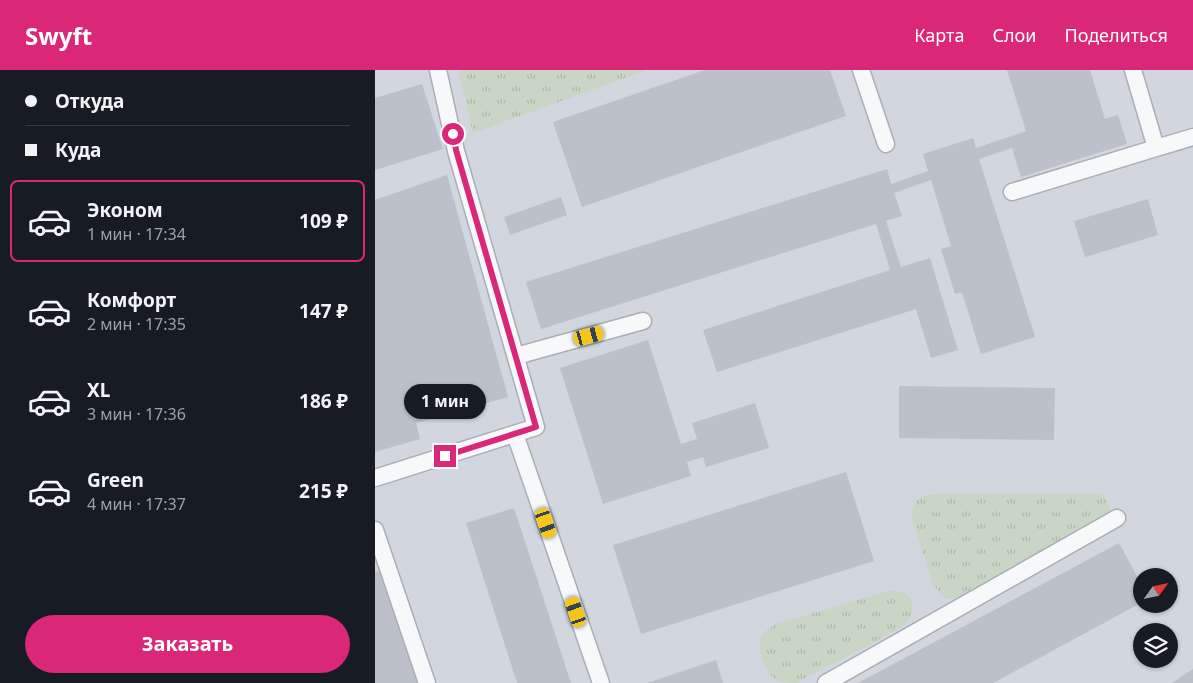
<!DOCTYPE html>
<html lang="ru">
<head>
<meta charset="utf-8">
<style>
	:root { --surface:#171b24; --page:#242831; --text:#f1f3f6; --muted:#9ea1a6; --line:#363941; --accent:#db2777 }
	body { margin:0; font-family:"Noto Sans",sans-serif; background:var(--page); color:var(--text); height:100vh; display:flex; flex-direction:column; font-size:19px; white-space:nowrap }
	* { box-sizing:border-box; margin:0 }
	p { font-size:16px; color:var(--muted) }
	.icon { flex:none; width:28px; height:28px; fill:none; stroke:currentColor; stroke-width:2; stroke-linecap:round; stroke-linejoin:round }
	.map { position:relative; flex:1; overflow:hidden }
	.side { display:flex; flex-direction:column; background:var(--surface); width:375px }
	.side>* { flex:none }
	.banner { display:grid; align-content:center; height:110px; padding:0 25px; background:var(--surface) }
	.needle { width:32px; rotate:57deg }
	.controls { position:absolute; left:758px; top:498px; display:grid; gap:10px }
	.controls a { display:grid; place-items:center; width:45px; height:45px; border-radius:50%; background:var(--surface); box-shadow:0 1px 4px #0004; font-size:25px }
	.end { position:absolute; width:22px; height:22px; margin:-11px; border:6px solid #db2777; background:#fff; box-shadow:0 0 0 2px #fff }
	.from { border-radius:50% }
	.bubble { position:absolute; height:35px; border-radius:18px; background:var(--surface); box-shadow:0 1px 4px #0004; font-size:16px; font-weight:700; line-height:35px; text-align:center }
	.car { position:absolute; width:15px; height:30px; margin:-15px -8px; border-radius:6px; box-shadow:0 0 4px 1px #0007; background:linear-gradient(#f5c518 24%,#345 0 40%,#f5c518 0 76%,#345 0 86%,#f5c518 0) }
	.banner b { display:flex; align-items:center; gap:18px; height:48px; font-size:19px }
	.banner b+b { border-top:1px solid var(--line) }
	.banner i { width:12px; height:12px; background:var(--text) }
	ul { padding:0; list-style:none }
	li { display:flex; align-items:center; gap:15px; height:82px; margin:0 10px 8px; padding:0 15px; border:2px solid transparent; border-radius:8px }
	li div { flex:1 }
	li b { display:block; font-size:19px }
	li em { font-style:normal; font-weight:700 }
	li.current { border-color:var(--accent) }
	li>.icon { width:45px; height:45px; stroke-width:1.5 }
	.primary-button { display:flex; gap:10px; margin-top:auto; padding:10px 25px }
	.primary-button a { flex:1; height:58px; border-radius:30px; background:var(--accent); color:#fff; font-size:20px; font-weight:700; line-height:58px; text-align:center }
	header { display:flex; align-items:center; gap:30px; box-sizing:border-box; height:70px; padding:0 25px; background:var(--accent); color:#fff }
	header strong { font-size:24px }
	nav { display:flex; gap:28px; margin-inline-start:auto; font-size:18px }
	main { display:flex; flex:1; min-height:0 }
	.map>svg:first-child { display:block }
	.built { fill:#d2d6de; fill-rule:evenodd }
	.grass { fill:url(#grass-tufts) }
	.building { fill:#bbc0ca }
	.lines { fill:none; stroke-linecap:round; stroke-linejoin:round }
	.minor-casing { stroke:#a9aeb7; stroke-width:19 }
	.minor { stroke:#f7f8fa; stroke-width:16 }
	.route { stroke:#db2777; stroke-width:6 }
</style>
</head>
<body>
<header>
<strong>Swyft</strong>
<nav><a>Карта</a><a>Слои</a><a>Поделиться</a></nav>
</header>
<main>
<section class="side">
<div class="banner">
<b><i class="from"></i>Откуда</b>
<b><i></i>Куда</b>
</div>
<ul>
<li class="current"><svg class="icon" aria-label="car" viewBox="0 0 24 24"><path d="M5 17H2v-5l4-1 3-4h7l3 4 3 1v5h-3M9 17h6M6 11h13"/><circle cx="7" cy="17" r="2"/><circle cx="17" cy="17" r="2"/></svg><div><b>Эконом</b><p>1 мин · 17:34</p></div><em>109 ₽</em></li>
<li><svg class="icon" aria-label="car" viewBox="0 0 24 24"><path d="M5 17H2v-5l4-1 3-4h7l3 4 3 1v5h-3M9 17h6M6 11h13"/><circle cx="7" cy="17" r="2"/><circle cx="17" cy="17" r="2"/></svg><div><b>Комфорт</b><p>2 мин · 17:35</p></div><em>147 ₽</em></li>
<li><svg class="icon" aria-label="car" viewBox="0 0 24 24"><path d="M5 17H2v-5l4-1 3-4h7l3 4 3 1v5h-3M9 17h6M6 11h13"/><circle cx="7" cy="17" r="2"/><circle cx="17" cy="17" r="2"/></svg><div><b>XL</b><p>3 мин · 17:36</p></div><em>186 ₽</em></li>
<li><svg class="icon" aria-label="car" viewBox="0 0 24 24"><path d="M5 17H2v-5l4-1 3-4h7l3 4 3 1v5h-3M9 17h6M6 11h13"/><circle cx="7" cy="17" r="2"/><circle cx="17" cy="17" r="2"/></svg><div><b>Green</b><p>4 мин · 17:37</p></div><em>215 ₽</em></li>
</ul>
<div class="primary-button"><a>Заказать</a></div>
</section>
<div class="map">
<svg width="818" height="613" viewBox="0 0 818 613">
	<defs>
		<pattern id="grass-tufts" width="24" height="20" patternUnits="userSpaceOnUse" patternTransform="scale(1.25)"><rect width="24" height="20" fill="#c9d6c5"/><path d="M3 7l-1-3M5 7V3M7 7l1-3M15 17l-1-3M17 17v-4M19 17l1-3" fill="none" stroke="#adb8ab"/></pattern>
	</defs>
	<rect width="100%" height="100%" fill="#e4e7ec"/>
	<!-- built -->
	<path class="built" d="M0,0h818v613h-818zM766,506h28v28h-28zM766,561h28v28h-28z"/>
	<!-- grass -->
	<path class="grass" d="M83,0h189l-174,63z
		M568,423l155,1 6,2c6,9 8,14 1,22l-145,78 -5,2 -5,1 -5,-1 -12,-13 -22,-70c4,-21 14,-20 32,-22z
		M513,521c6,0 13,-1 19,4 9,7 6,22 -2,29 -2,2 -7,5 -10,7l-99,52c-5,0 -11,0 -16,-1 -12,-4 -23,-30 -20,-42 2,-8 10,-12 16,-16z"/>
	<!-- building -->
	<path class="building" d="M330,0h125l16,46 -264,91 -29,-85z
		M632,0h83l15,49 13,-4 9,29 -106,33 -9,-29 -33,11 56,178 -54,17 -19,-62 -7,2 -14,-45 10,-3 -20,-66 -37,13 8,23 -16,5 15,46 29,-9 28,92 -27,8 -15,-49 -199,63 -14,-42 187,-60 -14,-46 -335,105 -15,-47 361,-113 4,15 37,-13 -5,-17 50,-16 3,10 50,-17z
		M47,14l21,65 -68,21v-72z
		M72,105l61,222 -92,26 4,16 -45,13v-252z
		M186,127l6,18 -57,20 -6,-18z
		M773,129l10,36 -73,22 -11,-36z
		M273,270l33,104 16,-5 -5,-16 63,-20 14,45 -63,19 -3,-10 -16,5 4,14 -88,28 -43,-136z
		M524,316l156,2 -1,52 -155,-2z
		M471,402l28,89 -233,73 -28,-89z
		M139,438l57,175h-54l-51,-160z
		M744,473l22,41v19l-148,80h-135z
		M6,500l37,113h-43v-111z
		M341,590l7,23h-76z
		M818,599v14h-21z"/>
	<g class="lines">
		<!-- minor casing -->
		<g class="minor-casing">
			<path id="minor" d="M486,0l25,74
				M758,0l23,78 37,-11
				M637,122l144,-44
				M141,286l127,-35
				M140,364l86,249
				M0,408l161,-51 -80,-276 -18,-81
				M0,460l52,153
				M451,613l291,-165"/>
		</g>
		<!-- minor -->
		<use href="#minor" class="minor"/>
	</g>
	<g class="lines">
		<!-- route -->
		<path class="route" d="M70,386l91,-29 -80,-277 -3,-16"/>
	</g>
</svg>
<div class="controls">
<a><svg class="needle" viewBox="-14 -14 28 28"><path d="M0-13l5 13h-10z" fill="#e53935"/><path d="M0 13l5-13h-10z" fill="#9ea1a6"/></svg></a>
<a><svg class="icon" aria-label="layers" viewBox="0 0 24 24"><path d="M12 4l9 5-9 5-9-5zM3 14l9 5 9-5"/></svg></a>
</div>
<i class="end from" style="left:78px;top:64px"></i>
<i class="end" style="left:70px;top:386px"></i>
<div class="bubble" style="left:29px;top:314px;width:82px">1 мин</div>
<i class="car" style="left:214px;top:266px;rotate:75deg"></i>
<i class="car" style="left:171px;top:453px;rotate:161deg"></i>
<i class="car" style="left:201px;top:542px;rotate:341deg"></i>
</div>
</main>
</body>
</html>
